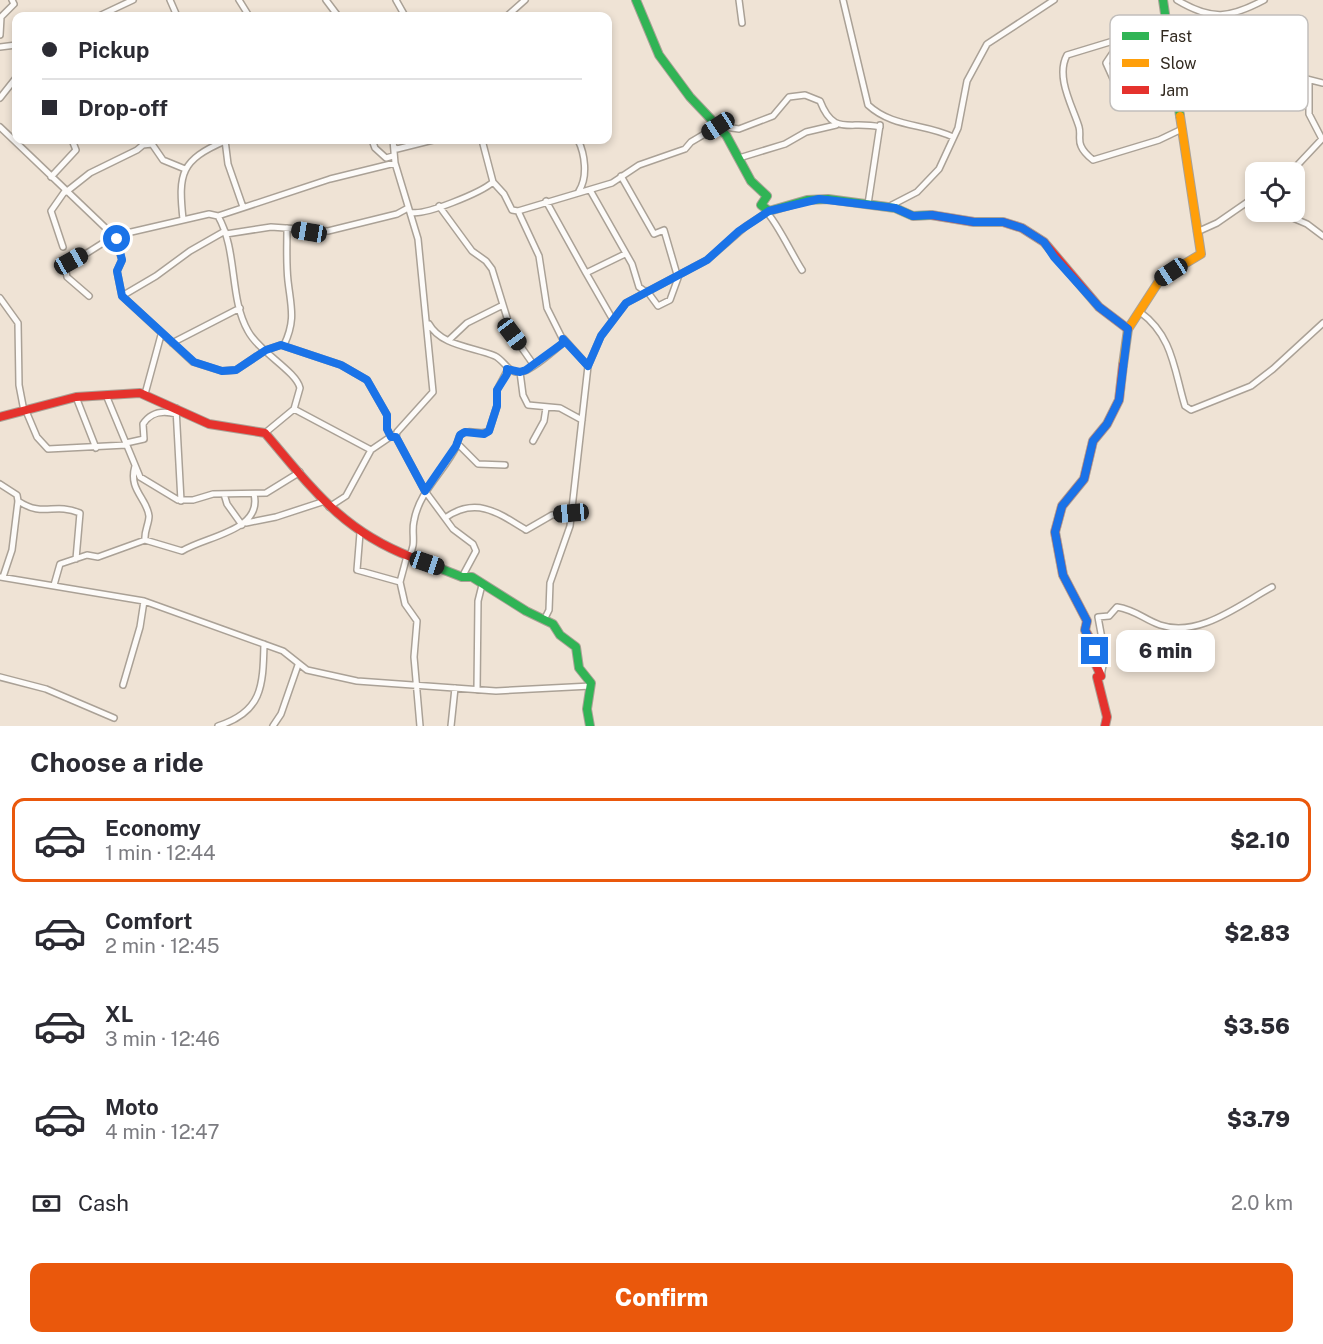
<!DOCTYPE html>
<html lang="en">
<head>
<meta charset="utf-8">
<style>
	:root { --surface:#fff; --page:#f7f7f7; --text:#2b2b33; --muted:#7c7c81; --line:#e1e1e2; --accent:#ea580c }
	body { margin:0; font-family:"Public Sans",sans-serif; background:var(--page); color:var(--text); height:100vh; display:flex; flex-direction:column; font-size:22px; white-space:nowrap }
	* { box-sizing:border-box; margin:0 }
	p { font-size:20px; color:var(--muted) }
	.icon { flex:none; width:33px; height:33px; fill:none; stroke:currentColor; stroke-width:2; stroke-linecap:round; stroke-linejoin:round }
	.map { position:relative; height:726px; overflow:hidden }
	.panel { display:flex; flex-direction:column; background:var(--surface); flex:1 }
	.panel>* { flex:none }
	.hud { position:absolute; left:12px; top:12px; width:600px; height:132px; border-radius:12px; box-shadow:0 3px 9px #0003; display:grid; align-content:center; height:132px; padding:0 30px; background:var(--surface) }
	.tools { position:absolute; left:1245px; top:162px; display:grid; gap:12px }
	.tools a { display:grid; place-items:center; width:60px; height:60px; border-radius:12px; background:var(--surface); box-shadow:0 3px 9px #0003; font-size:30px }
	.end { position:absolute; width:27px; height:27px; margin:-14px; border:8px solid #1a73e8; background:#fff; box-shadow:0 0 0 3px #fff }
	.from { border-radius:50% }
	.bubble { position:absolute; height:42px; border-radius:12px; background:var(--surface); box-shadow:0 3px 9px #0003; font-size:20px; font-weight:800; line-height:42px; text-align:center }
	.car { position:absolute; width:18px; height:36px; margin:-18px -9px; border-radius:8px; box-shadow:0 0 4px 2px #0007; background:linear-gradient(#222 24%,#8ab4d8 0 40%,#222 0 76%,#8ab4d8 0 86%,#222 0) }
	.hud b { display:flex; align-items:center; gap:21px; height:57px; font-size:22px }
	.hud b+b { border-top:2px solid var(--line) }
	.hud i { width:15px; height:15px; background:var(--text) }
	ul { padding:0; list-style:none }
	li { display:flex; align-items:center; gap:18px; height:84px; margin:0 12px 9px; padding:0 18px; border:3px solid transparent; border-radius:12px }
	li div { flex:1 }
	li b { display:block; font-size:22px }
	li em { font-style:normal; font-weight:800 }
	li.on { border-color:var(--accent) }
	li>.icon { width:54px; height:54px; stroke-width:1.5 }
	h2 { padding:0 30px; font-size:27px; line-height:72px }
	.pay { display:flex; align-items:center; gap:15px; height:66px; padding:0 30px; font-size:22px }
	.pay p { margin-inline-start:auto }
	.cta { display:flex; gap:12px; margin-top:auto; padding:12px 30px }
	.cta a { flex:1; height:69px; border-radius:12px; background:var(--accent); color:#fff; font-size:24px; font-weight:800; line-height:69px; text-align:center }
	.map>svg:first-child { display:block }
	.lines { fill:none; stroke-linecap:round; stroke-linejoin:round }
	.street-casing { stroke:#aaa196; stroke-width:8 }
	.fast-casing { stroke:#aaa196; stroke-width:10 }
	.slow-casing { stroke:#aaa196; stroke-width:10 }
	.jam-casing { stroke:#aaa196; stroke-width:10 }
	.street { stroke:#fdfbf9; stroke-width:5 }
	.fast { stroke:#30b455; stroke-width:8 }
	.slow { stroke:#ff9f0a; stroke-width:8 }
	.jam { stroke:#e5322d; stroke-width:8 }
	.route { stroke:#1a73e8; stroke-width:8 }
	.key { fill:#fff; stroke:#c2bfbc; stroke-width:1.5 }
	.key-label { font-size:16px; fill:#322a20 }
</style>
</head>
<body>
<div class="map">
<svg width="1323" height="726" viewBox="0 0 1323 726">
	<rect width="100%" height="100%" fill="#efe3d5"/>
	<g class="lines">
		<!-- street casing -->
		<g class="street-casing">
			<path id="street" d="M170,0l7,16
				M239,0l10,16
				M326,0l12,16
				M396,0l9,16
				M739,0l3,23
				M843,0l25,105c25,23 56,18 85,32
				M1177,0c35,21 53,18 87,0
				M99,16l34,-16
				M507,16l18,-16
				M1221,17l1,11 12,13 53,33 36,9
				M1167,18l-44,20 -56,17c-12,22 6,52 12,72 2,7 -1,13 2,19 2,5 7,10 12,14l66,-20 23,-11
				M0,35l1,-18 13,-13 -2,-4
				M1122,39l-16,24 13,29 9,1
				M0,47l16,-2
				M0,98l15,-19
				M1178,100c48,-7 59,-7 56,-59
				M0,127l114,109 95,-22 9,2c20,35 11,82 30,115 11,21 48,40 52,57l-6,21 -29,24
				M225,140l3,24 15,43
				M372,140l3,8 11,10 7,-2
				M578,140c7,14 10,37 1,51
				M143,145l9,-1 11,16 22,9
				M394,147l3,2 36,-9
				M739,158l46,-14 21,-12 30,-7
				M1291,172l31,-33 -13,-25v-34
				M621,176l33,58 10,-4 14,48 -8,22 -12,6 -11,-15
				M51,177l25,-27 -4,-10
				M590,190l42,74 7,23 7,5
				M66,192l24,-19 47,-23 6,-5v-5
				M546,201l40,72 39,-19
				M868,204l12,-79
				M439,206l33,45 14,10 6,8 20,65 21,30
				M888,207l29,-15 22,-23 19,-41 9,-47 20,-37 67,-44
				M518,211l94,-28 27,-18 46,-16 6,-7 27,-16 21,3 34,-13 16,-19 16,-2 15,6c14,36 29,19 60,26
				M410,212c13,5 72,-20 83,-30
				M1279,212l28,12 16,12
				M767,213c8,6 27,45 35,57
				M218,216l112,-37 65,-16
				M183,219c-5,-46 -2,-59 42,-78
				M1197,232l20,-9 39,-27
				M226,234l45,-7 57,4 69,-17 11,-6
				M63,247l-12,-36 14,-20
				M586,273l27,47
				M89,296l-22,-19 -2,-10 49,-31 8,24 -5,11 5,25 71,66 29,9 14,-1 30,-20 15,-5 60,20 26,15 20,35v14l4,8
				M122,296l34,-20 34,-25 35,-20
				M0,298l18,25 1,62 5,26
				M1140,312c33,24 34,58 45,94l6,4 60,-24 22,-17 50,-46
				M429,324c12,22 45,23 66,32 10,5 14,19 27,16 9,-2 34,-23 42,-30l-17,-34 -8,-52 -21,-45 -6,-1 -8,-16 -11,-12 -11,-42
				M563,338l25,28
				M449,340l18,-17 36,-18
				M172,343l68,-35
				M284,345c12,-25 7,-38 4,-64 -2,-18 -1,-35 -1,-53
				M520,372l3,23 5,10 32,3 22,12
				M145,394l16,-59
				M106,395l34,82 38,23h15l20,-6 53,-1 34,-21
				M76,397l20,51
				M176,408l5,93
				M294,409l77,41 22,-15 3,2 1,-5 36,-40 -15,-153 -23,-76 -2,-23
				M26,411l11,26 11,12 78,-4
				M396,437l29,54 28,38 20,15 3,7 -14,26
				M533,441l11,-20 2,-13
				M126,443l18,-4 -1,-15c8,-12 19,-14 33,-10
				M457,443l21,21 27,1
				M135,466c-7,24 12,32 14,50 0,8 -5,15 -4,24
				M0,484l17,11 1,6 -6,49 -9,27
				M224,494l3,10 15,21
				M18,501c26,17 35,1 62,12l-4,46
				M329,507l17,-11 25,-46
				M445,518c31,-22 54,-5 81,12l26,-15 19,-2
				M246,523l30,-6 49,-16
				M360,533l-3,37 43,12
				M407,556l-7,26 5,22 12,17 -3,36 6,69
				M409,556c8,-12 2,-23 5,-35 5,-30 31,-50 43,-76 2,-5 0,-9 6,-12 8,-4 18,3 26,-2l8,-25v-16l11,-21
				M0,577l144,24 139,50 24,19 50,11 139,10 95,-5
				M54,585l6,-21 27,-9 11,2 47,-17 37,11c24,-15 81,-20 72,-57
				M544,620l5,-10 1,-27 20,-57 18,-160 13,-30 25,-33 81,-43 39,-34 23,-15
				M1101,676l4,-21 -7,-38 11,-1 8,-9c19,3 26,12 43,18 39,13 79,-20 112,-38
				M0,677l46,12 68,29
				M123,685l17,-58 4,-26
				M477,690l1,-89 4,-16
				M218,726c44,-14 45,-39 46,-82
				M273,726l8,-12 17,-49
				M451,726l4,-38"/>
		</g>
		<!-- fast casing -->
		<g class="fast-casing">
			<path id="fast" d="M636,0l23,55 31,42 36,38 25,46 16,15 -6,9 8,6 38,-11 21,-1 67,9 18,8 18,-1
				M1163,0l17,116
				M411,557l51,20h10l54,34 27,13 7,11 16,12 3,21 12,15 -4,26 3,17"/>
		</g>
		<!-- slow casing -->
		<g class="slow-casing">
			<path id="slow" d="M1123,365l5,-36 33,-51 40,-24 -21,-138"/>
		</g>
		<!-- jam casing -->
		<g class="jam-casing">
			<path id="jam" d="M931,215l43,7h29l19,6 22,14 55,65 29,22
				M0,417l76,-20 64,-4 69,31 56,9c47,55 76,97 146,124
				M1105,726l2,-9 -10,-40 4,-1 -5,-11 -1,-17 -10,-18 2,-9 -24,-46 -8,-43 7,-26 22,-27 9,-38 14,-17 12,-24 4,-35"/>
		</g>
		<!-- street -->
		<use href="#street" class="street"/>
		<!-- fast -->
		<use href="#fast" class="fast"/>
		<!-- slow -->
		<use href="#slow" class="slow"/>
		<!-- jam -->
		<use href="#jam" class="jam"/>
	</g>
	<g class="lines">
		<!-- route -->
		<path class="route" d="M117,239l5,21 -5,11 5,25 72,66 28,9 14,-1 30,-20 15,-5 60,20 26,15 20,35v14l4,8h5l29,54 31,-45 4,-11 5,-3 19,2 5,-3 8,-25v-16l10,-16v-5l13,3 6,-2 37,-27v-4l25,27 13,-30 25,-33 81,-43 32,-29 30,-20 50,-12 76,9 18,8 19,-1 42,7h29l19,6 22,14 10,15 45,50 29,22 -9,71 -12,24 -14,17 -9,38 -22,27 -7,26 8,43 24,46 -2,9 10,21"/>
	</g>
	<!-- legend -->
	<rect x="1110" y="15" width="198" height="96" rx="9" class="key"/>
	<rect x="1122" y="32" width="27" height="8" fill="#30b455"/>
	<rect x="1122" y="59" width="27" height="8" fill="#ff9f0a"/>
	<rect x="1122" y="86" width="27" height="8" fill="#e5322d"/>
	<g class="key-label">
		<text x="1160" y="42">Fast</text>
		<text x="1160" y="69">Slow</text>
		<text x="1160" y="96">Jam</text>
	</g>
</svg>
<div class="tools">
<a><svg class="icon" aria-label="locate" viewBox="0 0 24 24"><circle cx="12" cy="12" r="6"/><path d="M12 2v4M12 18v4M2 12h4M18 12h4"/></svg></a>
</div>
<i class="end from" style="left:117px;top:239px"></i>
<i class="end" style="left:1095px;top:651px"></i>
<div class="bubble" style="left:1116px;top:630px;width:99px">6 min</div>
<i class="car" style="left:718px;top:126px;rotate:237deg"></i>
<i class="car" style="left:309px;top:232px;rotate:279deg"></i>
<i class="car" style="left:71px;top:261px;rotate:61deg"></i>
<i class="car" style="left:1171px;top:272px;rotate:237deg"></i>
<i class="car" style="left:512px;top:334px;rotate:143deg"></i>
<i class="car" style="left:571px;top:513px;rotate:265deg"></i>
<i class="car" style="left:427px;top:563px;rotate:109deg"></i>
<div class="hud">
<b><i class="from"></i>Pickup</b>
<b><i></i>Drop-off</b>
</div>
</div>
<section class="panel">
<h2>Choose a ride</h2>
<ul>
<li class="on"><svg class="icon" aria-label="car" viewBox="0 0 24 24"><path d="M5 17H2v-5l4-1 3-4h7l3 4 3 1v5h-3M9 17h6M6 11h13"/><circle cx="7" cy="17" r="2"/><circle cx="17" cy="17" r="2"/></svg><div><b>Economy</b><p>1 min · 12:44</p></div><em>$2.10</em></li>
<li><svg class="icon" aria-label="car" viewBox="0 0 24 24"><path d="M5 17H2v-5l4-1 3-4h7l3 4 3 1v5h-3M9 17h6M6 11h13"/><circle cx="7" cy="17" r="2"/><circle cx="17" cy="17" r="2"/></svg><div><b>Comfort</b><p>2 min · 12:45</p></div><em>$2.83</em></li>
<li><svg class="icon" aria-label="car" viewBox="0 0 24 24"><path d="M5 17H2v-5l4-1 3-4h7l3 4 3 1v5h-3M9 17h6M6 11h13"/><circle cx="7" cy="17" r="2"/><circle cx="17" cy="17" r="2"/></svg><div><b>XL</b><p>3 min · 12:46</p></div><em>$3.56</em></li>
<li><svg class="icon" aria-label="car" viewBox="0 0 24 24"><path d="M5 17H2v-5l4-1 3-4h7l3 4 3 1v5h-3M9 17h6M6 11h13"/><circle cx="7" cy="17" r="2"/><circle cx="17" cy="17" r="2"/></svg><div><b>Moto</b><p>4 min · 12:47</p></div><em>$3.79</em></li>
</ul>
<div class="pay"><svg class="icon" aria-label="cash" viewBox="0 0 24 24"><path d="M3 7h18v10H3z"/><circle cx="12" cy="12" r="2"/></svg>Cash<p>2.0 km</p></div>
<div class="cta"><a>Confirm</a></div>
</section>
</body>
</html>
